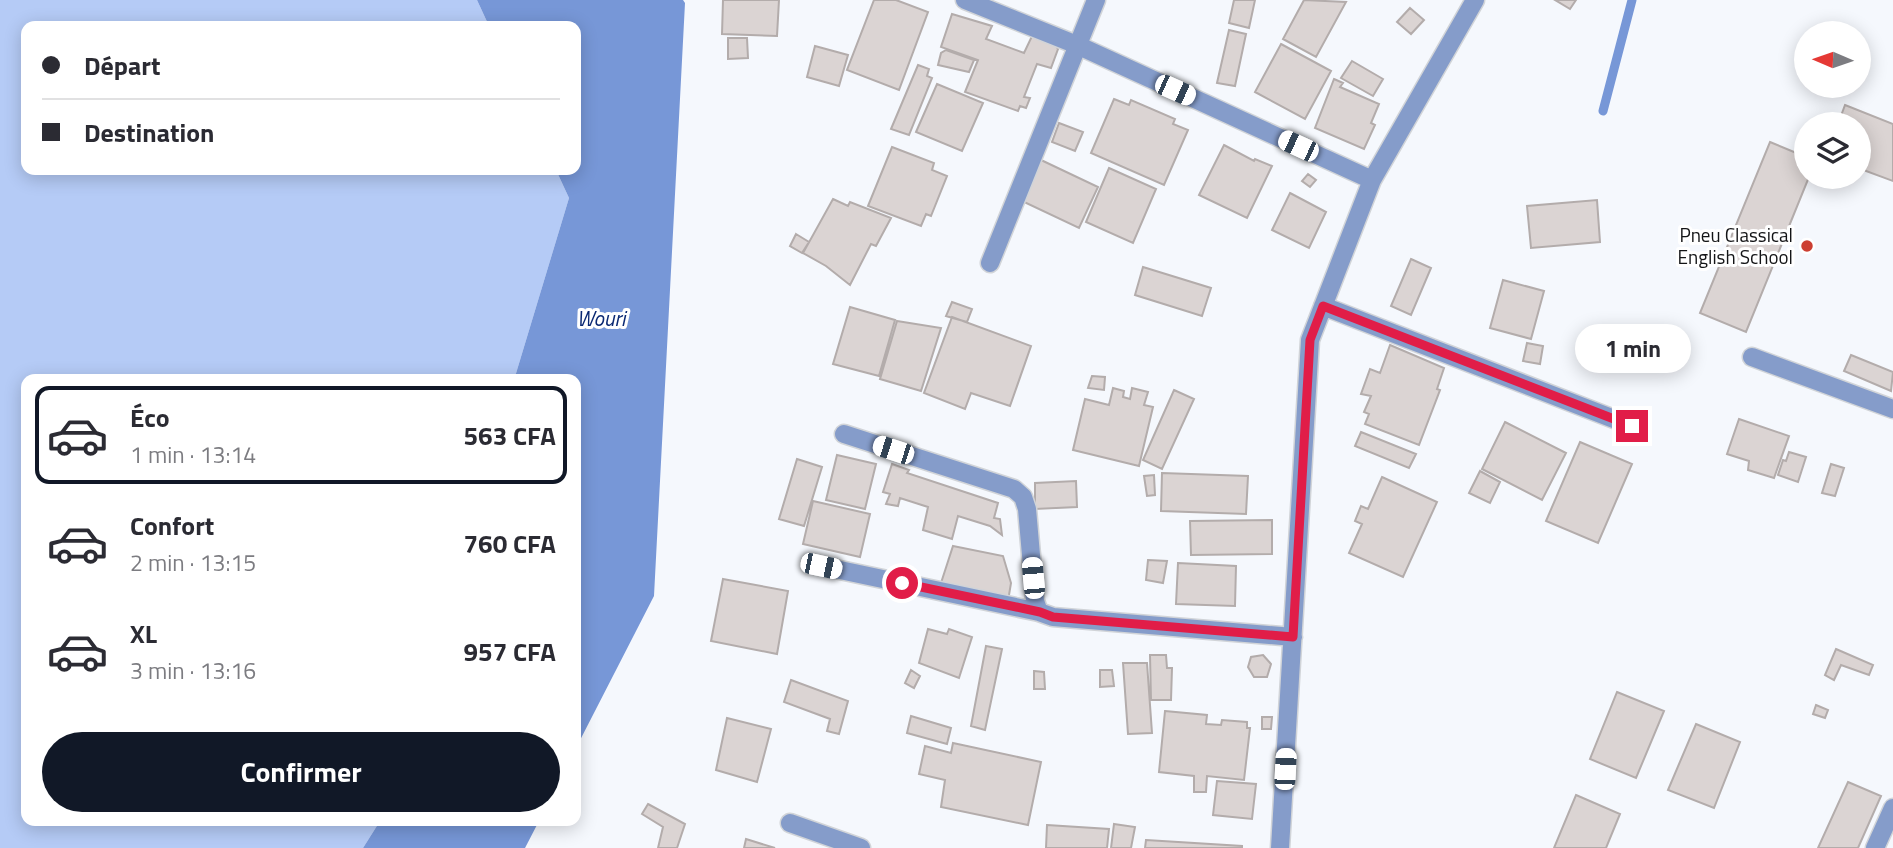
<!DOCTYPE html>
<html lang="fr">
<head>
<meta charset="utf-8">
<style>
	:root { --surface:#fff; --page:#f7f7f7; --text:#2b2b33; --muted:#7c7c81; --line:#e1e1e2; --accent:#111827 }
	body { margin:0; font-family:"Titillium Web",sans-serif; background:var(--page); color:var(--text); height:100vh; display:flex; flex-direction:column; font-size:26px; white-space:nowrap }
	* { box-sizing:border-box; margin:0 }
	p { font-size:23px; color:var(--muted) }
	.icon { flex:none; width:38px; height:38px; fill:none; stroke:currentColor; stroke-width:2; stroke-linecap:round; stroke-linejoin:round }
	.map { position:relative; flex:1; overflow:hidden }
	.drawer { position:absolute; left:21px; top:374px; width:560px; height:452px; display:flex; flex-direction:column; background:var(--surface); border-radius:14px; box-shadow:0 4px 18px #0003 }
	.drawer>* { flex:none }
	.hud { position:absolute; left:21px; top:21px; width:560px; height:154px; border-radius:14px; box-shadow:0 4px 18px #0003; display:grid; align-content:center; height:154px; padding:0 21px; background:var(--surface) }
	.needle { width:46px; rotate:272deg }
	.tools { position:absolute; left:1794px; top:21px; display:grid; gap:14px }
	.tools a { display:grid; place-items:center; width:77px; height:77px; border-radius:50%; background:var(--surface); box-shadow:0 4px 18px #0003; font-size:35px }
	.end { position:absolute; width:32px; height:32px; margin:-16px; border:9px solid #e11d48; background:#fff; box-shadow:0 0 0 4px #fff }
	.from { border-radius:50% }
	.bubble { position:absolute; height:49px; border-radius:24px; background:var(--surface); box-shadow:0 4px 18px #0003; font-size:23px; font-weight:700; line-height:49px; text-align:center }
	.car { position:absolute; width:21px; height:42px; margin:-21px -10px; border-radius:9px; box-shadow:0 0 5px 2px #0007; background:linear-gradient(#fff 24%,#345 0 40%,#fff 0 76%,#345 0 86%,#fff 0) }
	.hud b { display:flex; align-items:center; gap:24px; height:66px; font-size:26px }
	.hud b+b { border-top:2px solid var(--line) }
	.hud i { width:18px; height:18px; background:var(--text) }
	ul { padding:12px 0 0; list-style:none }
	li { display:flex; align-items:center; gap:21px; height:98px; margin:0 14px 10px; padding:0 7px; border:4px solid transparent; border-radius:14px }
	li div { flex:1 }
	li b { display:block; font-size:26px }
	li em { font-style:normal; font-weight:700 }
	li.current { border-color:var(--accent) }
	li>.icon { width:63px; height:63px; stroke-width:1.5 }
	.primary-button { display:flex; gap:14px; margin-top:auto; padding:14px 21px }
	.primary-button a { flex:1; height:80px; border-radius:42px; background:var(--accent); color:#fff; font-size:28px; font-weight:700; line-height:80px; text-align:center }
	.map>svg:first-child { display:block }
	.green { fill:#b5cbf6 }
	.water { fill:#7797d7 }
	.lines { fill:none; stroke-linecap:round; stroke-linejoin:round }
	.stream { stroke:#7797d7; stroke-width:9 }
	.building { fill:#dbd4d3; stroke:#b3acab; stroke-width:2 }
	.minor-casing { stroke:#d1d4d8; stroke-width:21 }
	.minor { stroke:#859cca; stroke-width:18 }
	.route { stroke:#e11d48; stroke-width:9 }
	.poi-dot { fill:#cc3f32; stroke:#fff; stroke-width:2.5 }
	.labels { text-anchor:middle; stroke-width:6; stroke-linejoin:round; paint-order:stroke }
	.poi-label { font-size:19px; fill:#131416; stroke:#fff; text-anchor:end }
	.water-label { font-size:21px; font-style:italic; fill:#0b2973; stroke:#fff }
</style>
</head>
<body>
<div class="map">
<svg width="1893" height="848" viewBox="0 0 1893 848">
	<rect width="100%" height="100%" fill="#f5f8fd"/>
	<!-- green -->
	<path class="green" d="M0,0h477l12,26h-463v144h530l13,28 -55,182h-488v441h354l-17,27h-363z"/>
	<!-- water -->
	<path class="water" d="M477,0h206l2,3 -31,593 -78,152v-368h-62l55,-182 -13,-28h20v-144h-87z
		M380,821h159l-14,27h-162z"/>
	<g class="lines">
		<!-- stream -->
		<path class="stream" d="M1603,111l29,-111"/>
	</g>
	<!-- building -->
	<path class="building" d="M723,0h56l-2,36 -55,-2z
		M874,0h22l32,12 -29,78 -52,-20z
		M1234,0h21l-6,28 -20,-5z
		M1304,0l42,2 -30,55 -33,-18z
		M1555,0h21l-6,9z
		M1410,8l14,12 -13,14 -14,-12z
		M952,14l40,12 -6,13 38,14 9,-19 21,8 4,7 -7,19 -14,-4 -13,33 6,1 -4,10 -6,-2 -2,5 -53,-19 13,-32 -37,-13z
		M1229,30l17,4 -11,52 -18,-3z
		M728,38h19l1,20 -20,1z
		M1281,44l50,27 -26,48 -50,-27z
		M815,46l33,9 -9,31 -32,-9z
		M946,50l28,10 -5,12 -31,-7 3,-12z
		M1352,61l31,18 -10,17 -32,-18z
		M918,65l11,4 -2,7 5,2 -23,57 -18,-6z
		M1334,79l9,4 -3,4 39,17 -8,19 4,2 -11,24 -49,-21z
		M937,84l46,19 -21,48 -46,-19z
		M1114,99l15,6 2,-5 44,19 -2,5 15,6 -24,55 -73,-32z
		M1845,105l48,19v57l-35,-13v-44h-20z
		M1059,123l24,9 -8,19 -23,-9z
		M1770,142l36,15v20h3l-63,155 -46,-19z
		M1224,145l30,16 1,-2 17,7 -25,52 -48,-23z
		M892,147l42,16 -2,7 15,6 -16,40 -5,-2 -5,12 -53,-20z
		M1041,160l57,27 -19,41 -57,-27z
		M1109,168l47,21 -23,54 -47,-21z
		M1308,174l8,6 -6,7 -8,-6z
		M1290,193l36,19 -17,36 -37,-18z
		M833,199l15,7 2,-4 41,16 -15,28 -5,-2 -21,41 -24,-19 -23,-13z
		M1597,200l3,42 -69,6 -4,-42z
		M796,234l13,8 -7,11 -12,-7z
		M1411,259l20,9 -20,47 -20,-9z
		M1143,267l68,21 -9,28 -67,-21z
		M1503,280l41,11 -13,48 -41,-11z
		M952,302l20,7 -5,13 -21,-6z
		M850,307l45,13 -16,56 -46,-12z
		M952,317l79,29 -21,60 -39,-13 -6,16 -41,-16z
		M897,321l44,7 -20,63 -41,-12z
		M1527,343l16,3 -3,18 -17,-3z
		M1390,345l54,23 -7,21 3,1 -21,55 -54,-21 4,-10 -5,-2 7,-16 -10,-2 9,-25 10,4z
		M1851,355l42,17 -2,19 -47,-20z
		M1092,376l13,1 -1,13 -16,-2z
		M1113,388l11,3 -1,6 7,2 2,-11 16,4 -4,13 9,2 -14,59 -66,-16 12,-51 24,6z
		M1174,390l20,9 -32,70 -19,-9z
		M1739,419l50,17 -15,42 -26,-8 1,-9 -22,-7z
		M1505,422l61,31 -24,47 -60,-31z
		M1361,432l55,22 -7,14 -54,-22z
		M1580,442l52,22 -34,79 -52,-22z
		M1789,452l17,5 -8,25 -20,-7 5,-15 3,1z
		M837,455l39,9 -11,45 -39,-9z
		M797,459l25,8 -18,59 -25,-7z
		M892,464l17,6 -2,3 91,30 -4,15 6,1 2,16 -12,-9 -32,-10 -6,23 -29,-9 5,-23 -28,-9 -2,8 -12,-2 4,-10 -7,-2z
		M1831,464l13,4 -9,28 -13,-3z
		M1480,471l20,11 -10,21 -21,-10z
		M1162,473l86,3 -2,38 -85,-3z
		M1154,475l1,20 -8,1 -3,-20z
		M1382,477l55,25 -34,75 -54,-24 13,-29 -7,-3 6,-15 7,3z
		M1076,481l1,26 -42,2v-26z
		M813,501l57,13 -10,43 -57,-13z
		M1272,520v34l-81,1 -1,-34z
		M953,546l50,10 8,27 -3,18 -67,-18z
		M1148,560l19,1 -4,22 -17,-3z
		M1178,563l58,3 -1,40 -59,-2z
		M723,579l65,12 -11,63 -66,-13z
		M928,629l19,5 2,-5 23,8 -13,41 -40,-15z
		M986,646l16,3 -17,81 -14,-4z
		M1836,649l37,16 -4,10 -28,-10 -7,15 -9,-5z
		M1150,655h16l1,13h5l-1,32h-20z
		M1263,655l8,9 -4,13h-13l-6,-10 3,-10z
		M1123,663h24l5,70 -24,1z
		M911,670l9,6 -6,12 -9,-5z
		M1100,670h12l2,16 -14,1z
		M1034,671l10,1 1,17h-11z
		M791,680l57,21 -9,33 -12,-3 3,-12 -46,-17z
		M1617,692l47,19 -28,67 -46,-19z
		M1816,705l12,5 -3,8 -12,-4z
		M1165,711l42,4 -1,9 15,1 1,-5 25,2v6h3l-6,52 -37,-4 -1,16h-12v-16l-35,-4z
		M911,716l40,12 -4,16 -40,-11z
		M1262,717h10l-1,12h-9z
		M727,718l44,11 -14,53 -41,-12z
		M1696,724l44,18 -26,66 -46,-18z
		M953,743l88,19 -13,63 -87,-18 4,-27 -26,-6 6,-28 26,7z
		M1217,781l39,3 -4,35 -39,-4z
		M1848,782l33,14 -23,52h-40z
		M1576,795l44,19 -14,34h-52z
		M648,804l37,20 -8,24h-19l5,-21 -21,-13z
		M1114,824l21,3 -4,21h-20z
		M1047,825l62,4 -2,19h-61z
		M746,839l29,9h-31z
		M1146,840l96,6v2h-97z"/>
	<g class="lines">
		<!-- minor casing -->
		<g class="minor-casing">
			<path id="minor" d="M965,0l112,45 295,135
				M990,263l106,-263
				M1323,306l309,120
				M1752,357l141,52
				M844,434l170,55 9,8 4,12 8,92 4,11 14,5 240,20
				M821,566l218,46
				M790,823l71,25
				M1280,848l30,-508 62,-160 103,-180
				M1875,848l18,-40"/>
		</g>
		<!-- minor -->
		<use href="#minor" class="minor"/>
	</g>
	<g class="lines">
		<!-- route -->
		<path class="route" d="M902,583l138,29 13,5 240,20 17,-297 13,-34 309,120"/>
	</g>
	<!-- markers -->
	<circle class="poi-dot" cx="1807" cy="246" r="7"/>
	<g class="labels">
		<!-- poi labels -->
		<g class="poi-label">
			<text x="1793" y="242">Pneu Classical<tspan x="1793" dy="22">English School</tspan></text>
		</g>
		<!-- water labels -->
		<g class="water-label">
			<text x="601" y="326">Wouri</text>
		</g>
	</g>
</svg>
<div class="tools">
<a><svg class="needle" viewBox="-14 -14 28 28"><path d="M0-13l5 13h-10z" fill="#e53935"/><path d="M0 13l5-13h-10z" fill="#7c7c81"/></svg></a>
<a><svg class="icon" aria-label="layers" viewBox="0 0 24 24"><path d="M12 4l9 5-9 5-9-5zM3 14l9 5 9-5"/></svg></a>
</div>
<i class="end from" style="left:902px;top:583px"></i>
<i class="end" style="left:1632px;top:426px"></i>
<div class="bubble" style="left:1575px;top:324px;width:116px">1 min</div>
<i class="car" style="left:1175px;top:90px;rotate:114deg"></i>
<i class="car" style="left:1298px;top:146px;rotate:295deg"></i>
<i class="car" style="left:893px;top:450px;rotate:288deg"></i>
<i class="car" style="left:821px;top:566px;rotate:102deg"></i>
<i class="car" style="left:1033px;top:578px;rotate:355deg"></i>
<i class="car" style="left:1285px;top:769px;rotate:3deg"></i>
<div class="hud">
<b><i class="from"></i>Départ</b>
<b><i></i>Destination</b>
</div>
<section class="drawer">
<ul>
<li class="current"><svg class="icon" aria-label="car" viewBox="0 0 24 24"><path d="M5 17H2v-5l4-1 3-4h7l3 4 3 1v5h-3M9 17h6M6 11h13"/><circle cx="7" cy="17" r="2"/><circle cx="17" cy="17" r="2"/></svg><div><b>Éco</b><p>1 min · 13:14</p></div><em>563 CFA</em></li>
<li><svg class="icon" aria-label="car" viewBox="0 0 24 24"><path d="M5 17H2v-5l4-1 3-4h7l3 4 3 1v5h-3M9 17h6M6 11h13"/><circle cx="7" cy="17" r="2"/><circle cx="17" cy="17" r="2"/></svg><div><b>Confort</b><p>2 min · 13:15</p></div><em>760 CFA</em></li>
<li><svg class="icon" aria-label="car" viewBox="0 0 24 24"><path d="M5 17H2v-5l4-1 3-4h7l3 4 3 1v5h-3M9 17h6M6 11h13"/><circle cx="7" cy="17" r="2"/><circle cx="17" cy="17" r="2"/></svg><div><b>XL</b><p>3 min · 13:16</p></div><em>957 CFA</em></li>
</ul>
<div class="primary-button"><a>Confirmer</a></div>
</section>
</div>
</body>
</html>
